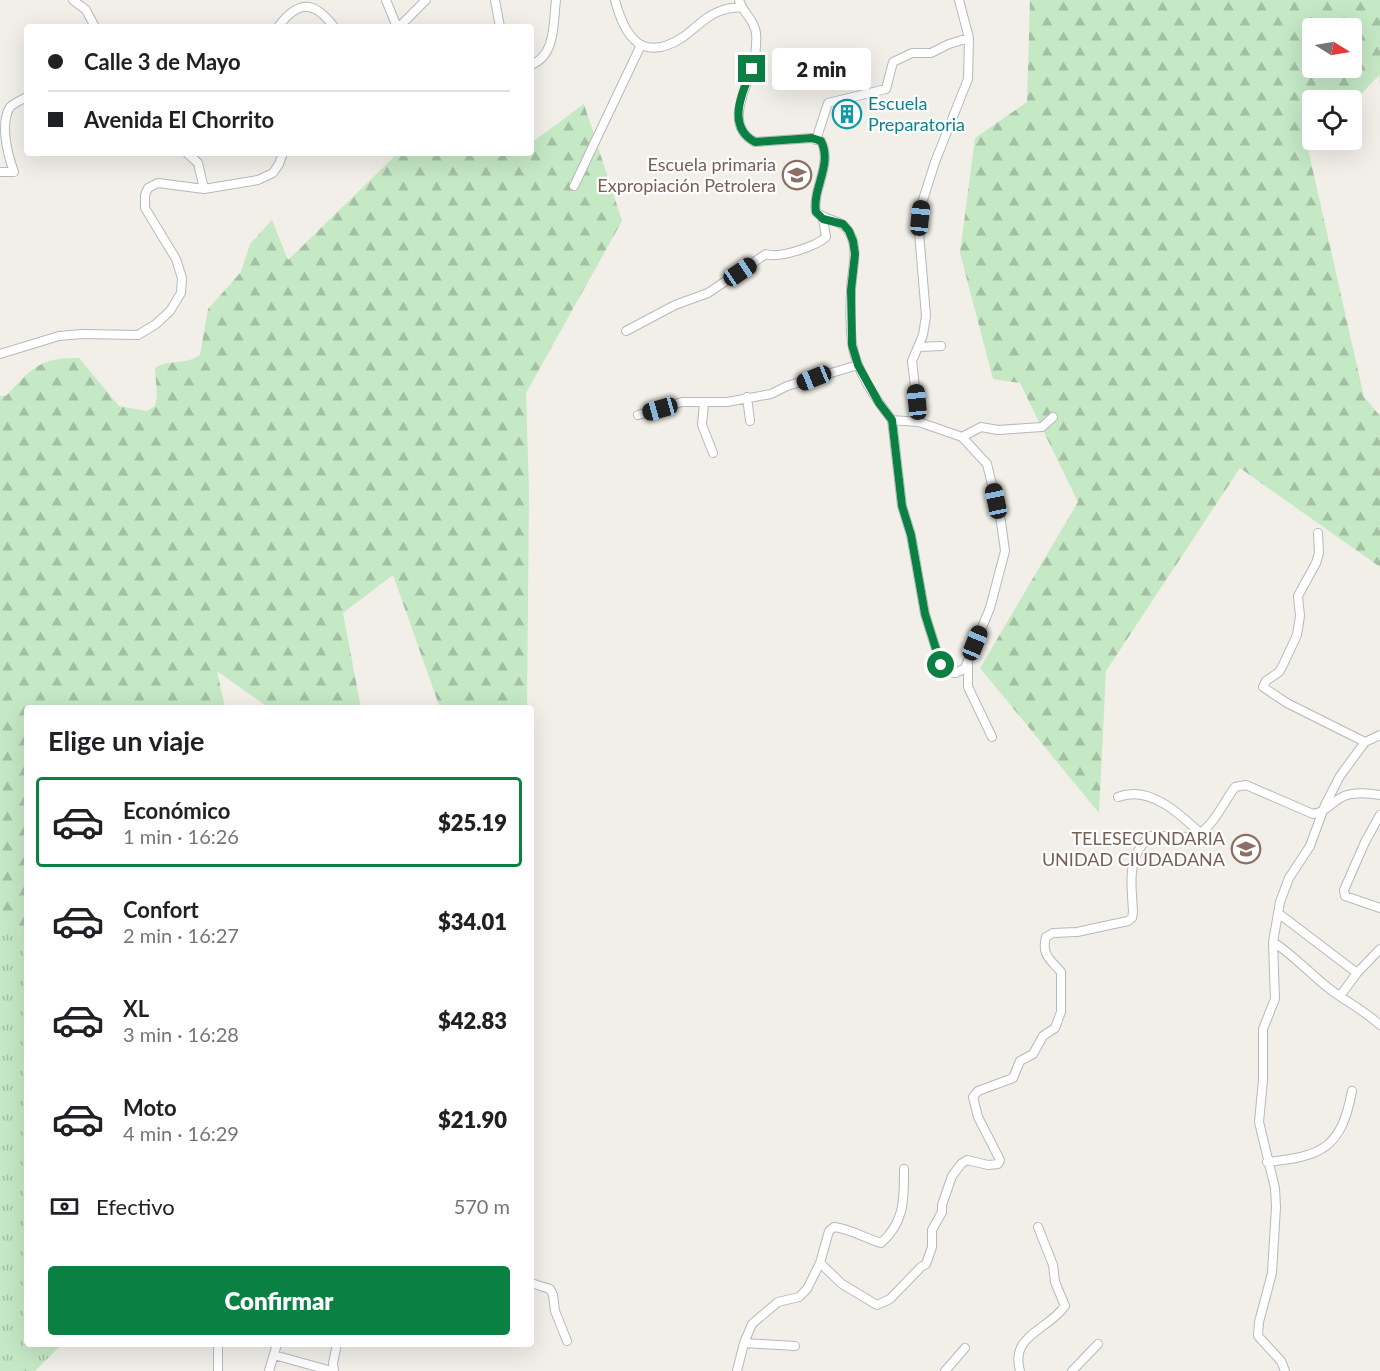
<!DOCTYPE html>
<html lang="es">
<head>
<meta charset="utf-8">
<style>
	:root { --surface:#fff; --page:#f2f2f2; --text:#202124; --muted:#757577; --line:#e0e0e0; --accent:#0b8043 }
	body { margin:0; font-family:Lato,sans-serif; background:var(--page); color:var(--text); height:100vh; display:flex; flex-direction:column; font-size:22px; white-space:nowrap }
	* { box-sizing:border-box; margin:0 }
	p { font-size:20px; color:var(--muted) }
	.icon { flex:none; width:33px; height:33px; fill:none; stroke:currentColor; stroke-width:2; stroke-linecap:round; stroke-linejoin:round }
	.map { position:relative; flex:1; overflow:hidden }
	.panel { position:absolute; left:24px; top:705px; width:510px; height:642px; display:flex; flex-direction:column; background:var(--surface); border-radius:6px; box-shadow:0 6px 24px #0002 }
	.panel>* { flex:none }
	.top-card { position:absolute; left:24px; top:24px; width:510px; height:132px; border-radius:6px; box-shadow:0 6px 24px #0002; display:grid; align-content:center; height:132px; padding:0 24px; background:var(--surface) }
	.needle { width:39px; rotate:101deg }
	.fabs { position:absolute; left:1302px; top:18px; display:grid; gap:12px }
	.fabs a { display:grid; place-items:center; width:60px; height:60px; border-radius:6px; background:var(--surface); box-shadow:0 6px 24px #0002; font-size:30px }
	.end { position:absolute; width:27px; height:27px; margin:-14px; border:8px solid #0b8043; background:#fff; box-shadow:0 0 0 3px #fff }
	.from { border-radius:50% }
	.bubble { position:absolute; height:42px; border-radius:6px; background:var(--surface); box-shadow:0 6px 24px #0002; font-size:20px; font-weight:800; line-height:42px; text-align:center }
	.car { position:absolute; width:18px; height:36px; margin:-18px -9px; border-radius:8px; box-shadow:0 0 4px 2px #0007; background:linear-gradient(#222 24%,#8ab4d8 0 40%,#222 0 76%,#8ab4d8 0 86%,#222 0) }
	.top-card b { display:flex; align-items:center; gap:21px; height:57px; font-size:22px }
	.top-card b+b { border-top:2px solid var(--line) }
	.top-card i { width:15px; height:15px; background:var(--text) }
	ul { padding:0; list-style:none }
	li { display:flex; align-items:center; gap:18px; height:90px; margin:0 12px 9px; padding:0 12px; border:3px solid transparent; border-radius:6px }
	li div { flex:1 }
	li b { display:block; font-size:22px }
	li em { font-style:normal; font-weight:800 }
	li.on { border-color:var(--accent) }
	li>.icon { width:54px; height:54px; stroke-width:1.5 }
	h2 { padding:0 24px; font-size:27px; line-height:72px }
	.pay { display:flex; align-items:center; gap:15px; height:66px; padding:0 24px; font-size:22px }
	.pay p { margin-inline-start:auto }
	.button { display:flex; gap:12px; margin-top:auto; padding:12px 24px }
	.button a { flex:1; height:69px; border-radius:6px; background:var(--accent); color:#fff; font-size:24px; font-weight:800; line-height:69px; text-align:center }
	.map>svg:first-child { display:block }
	.grass { fill:url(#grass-tufts) }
	.forest { fill:url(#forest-firs); fill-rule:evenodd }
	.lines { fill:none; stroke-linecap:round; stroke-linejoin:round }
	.street-casing { stroke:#b5b8bc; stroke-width:10 }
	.street { stroke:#fff; stroke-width:8 }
	.route { stroke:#0b8043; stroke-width:8 }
	.labels { text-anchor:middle; stroke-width:4.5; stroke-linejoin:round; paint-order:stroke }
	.culture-label { font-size:18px; fill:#0d838f; stroke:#fff; text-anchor:start }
	.education-label { font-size:18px; fill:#785e54; stroke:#fff; text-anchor:end }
</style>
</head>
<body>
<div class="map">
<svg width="1380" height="1371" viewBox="0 0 1380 1371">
	<defs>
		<pattern id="grass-tufts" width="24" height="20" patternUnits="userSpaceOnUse" patternTransform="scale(1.5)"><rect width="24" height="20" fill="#c5e8c5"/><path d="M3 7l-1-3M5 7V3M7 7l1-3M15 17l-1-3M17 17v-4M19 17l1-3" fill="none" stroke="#a3c0a4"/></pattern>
		<pattern id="forest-firs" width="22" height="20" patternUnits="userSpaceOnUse" patternTransform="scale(1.5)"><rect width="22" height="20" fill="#c5e8c5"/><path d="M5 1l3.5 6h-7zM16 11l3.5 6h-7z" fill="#a3c0a4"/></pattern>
	</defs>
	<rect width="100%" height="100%" fill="#f1efe8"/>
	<!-- grass -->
	<path class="grass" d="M0,920l21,10 6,18v396h35l-27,27h-35z"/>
	<!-- forest -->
	<path class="forest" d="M1030,0h350v83l-1,-8 -27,29v-4h-40v40h5l-9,9 56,248 16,19v151l-140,-99 -134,203 -7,142 -119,-145 98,-166 -58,-119 -27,-4 -33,-126 15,-115 52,-36zM1312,28h40v40h-40z
		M584,104l38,117 -96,172 3,99 -2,216h-87l-47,-133 -50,38 18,95h-92l-52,-37 8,37h-198v240l-6,-18 -21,-10v-524h6c25,-27 34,-39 73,-38l40,48 28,5 8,-5 2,-10 -2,-28c14,-9 31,-3 45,-13l8,-46 33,-37 9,-28 22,-24 16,40 110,-107h108l7,3 4,-3h14v-10z"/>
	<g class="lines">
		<!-- street casing -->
		<g class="street-casing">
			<path id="street" d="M73,0l13,10 9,17
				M386,0l11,27
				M495,0l5,27
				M615,0c9,34 25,63 65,39 15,-9 25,-24 43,-29 5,-2 13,-2 18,-3
				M739,0c4,13 15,19 17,33 1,11 -1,28 -5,38 -8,24 -25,56 4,71l57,-4 9,3c12,24 -9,47 -5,71 10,9 24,7 31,17 14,18 4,42 4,63 -1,17 -1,34 1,51 4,28 23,55 40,77
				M278,27c20,-27 36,-27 56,0
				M399,27l27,-27
				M531,65c25,-10 22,-41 25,-65
				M816,140l12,-37 58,-14 7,-27 19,-9h19l18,-9 20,-6
				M187,153l11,10 6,26
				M0,172h14c-7,-19 -14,-49 -4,-65 4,-4 11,-7 17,-10
				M574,186l67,-141
				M626,331l49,-26 33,-12 58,-39c12,5 51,-8 60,-17l-3,-18
				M919,347l22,-1
				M0,354l59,-18 23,-2 56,1 18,-11 14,-13 11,-18 1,-15 -6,-19 -31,-51v-13l3,-7 10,-5 46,6 54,-9 15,-7 6,-9 4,-11
				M747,397l3,24
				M704,403l-2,22 11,28
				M638,415l44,-13h45l44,-8 16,-8 71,-21
				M892,420l10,86 9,29 14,79 16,51 7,7 8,1 9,-5 25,-60 15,-57 -4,-29 -14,-58 -25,-27
				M892,420l27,2 43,15 19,-10 17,3 44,-3 11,-10
				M919,422l-7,-61 11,-26 3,-19 -7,-84 3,-29 13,-41 33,-83 1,-41 -10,-38
				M1318,533l1,20 -3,10 -18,33 2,20 -3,19 -14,30 -4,7 -13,9 -3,6 24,16 78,39
				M968,662v25l24,50
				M1118,797c31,-12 61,16 82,36
				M1380,815l-15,27 -21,48 1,6 35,12
				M1278,913l79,60
				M1273,942c22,14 38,33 58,48 16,12 34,21 49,35
				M1340,996l17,-23 23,-24
				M1267,1162c55,-6 74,-13 85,-71
				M820,1263l22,21 35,21 13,-6 31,-32 5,-3 6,-17v-17l10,-18v-7l10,-29 9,-12 6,-4 21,5 10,-1 2,-4 -22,-43 -5,-20 5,-6 35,-13 7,-17 13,-7 10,-18 12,-8 6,-16v-40c-10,-12 -20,-17 -15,-35l7,-4 24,-1 51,-11 4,-3 1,-6c-1,-23 -6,-47 9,-67 3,-4 5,-8 10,-9 16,-2 30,6 46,-2 15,-7 27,-34 37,-47l11,-2 67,29c15,-3 17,-11 29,-17 11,-5 26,-4 38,-2
				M531,1283l19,6 3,6 2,16 12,30
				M744,1343l51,3
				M274,1355l58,16
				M218,1371v-27
				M269,1371l8,-27
				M334,1371l-1,-8 4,-19
				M737,1371l7,-28 8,-19 26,-22 21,-5 8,-8 13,-26 9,-32 5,-4c16,2 31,11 47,16 24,-21 23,-44 23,-74
				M945,1371l20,-23
				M1020,1371c-10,-36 27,-40 45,-65l-10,-24 -2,-17 -15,-38
				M1072,1371l26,-27
				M1285,1371l-4,-10 -23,-25 1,-14 13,-49 4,-66 -1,-19 -16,-66 4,-42v-51l12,-30 -2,-57 7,-40 9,-24 21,-32 15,-41 15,-29 25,-34 15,-7"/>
		</g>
		<!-- street -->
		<use href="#street" class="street"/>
	</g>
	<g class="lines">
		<!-- route -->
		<path class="route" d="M752,69c-10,23 -26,58 3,73l57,-4 9,3c12,24 -9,47 -5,71l7,7 20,5 6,7 4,10 2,13 -4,36 1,55 6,20 21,38 13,17 10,86 9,29 14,79 16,51"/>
	</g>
	<!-- icons -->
	<defs>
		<g id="building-ring" transform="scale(1.5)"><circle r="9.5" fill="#fff" stroke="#0f9aa8" stroke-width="1.5"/><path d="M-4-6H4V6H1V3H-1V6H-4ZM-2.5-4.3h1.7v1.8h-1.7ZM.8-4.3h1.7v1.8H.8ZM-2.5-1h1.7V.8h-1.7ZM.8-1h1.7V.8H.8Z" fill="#0f9aa8"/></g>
		<g id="school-ring" transform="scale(1.5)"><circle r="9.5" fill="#fff" stroke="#8d6e63" stroke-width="1.5"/><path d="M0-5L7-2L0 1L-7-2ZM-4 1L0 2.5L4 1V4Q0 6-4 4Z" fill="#8d6e63"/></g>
	</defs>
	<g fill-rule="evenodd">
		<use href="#building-ring" x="847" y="114"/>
		<use href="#school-ring" x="797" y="175"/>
		<use href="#school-ring" x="1246" y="849"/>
	</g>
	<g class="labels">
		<!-- culture labels -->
		<g class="culture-label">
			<text x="868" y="110">Escuela<tspan x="868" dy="21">Preparatoria</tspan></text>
		</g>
		<!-- education labels -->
		<g class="education-label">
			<text x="776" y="171">Escuela primaria<tspan x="776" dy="21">Expropiación Petrolera</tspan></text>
			<text x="1225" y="845">TELESECUNDARIA<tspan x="1225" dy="21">UNIDAD CIUDADANA</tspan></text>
		</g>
	</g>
</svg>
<div class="fabs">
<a><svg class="needle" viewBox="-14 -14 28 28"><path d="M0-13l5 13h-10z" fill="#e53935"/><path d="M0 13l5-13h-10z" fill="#757577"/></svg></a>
<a><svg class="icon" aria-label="locate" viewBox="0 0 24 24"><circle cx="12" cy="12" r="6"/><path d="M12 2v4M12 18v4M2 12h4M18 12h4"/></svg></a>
</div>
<i class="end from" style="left:941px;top:665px"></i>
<i class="end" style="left:752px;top:69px"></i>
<div class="bubble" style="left:772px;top:48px;width:99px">2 min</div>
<i class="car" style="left:920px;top:218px;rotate:6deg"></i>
<i class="car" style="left:740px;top:272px;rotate:56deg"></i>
<i class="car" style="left:814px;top:378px;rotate:248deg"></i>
<i class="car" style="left:917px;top:402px;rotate:354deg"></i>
<i class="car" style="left:660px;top:409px;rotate:254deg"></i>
<i class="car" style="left:996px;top:501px;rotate:348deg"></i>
<i class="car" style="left:975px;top:643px;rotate:22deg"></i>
<div class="top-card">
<b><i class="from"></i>Calle 3 de Mayo</b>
<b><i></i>Avenida El Chorrito</b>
</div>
<section class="panel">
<h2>Elige un viaje</h2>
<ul>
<li class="on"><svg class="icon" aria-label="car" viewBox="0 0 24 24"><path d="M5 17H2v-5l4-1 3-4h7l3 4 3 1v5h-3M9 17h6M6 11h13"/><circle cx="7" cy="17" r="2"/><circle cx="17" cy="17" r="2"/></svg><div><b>Económico</b><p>1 min · 16:26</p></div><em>$25.19</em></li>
<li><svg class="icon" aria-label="car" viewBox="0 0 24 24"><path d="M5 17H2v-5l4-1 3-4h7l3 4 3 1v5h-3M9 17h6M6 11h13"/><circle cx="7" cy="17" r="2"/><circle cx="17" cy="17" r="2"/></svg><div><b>Confort</b><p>2 min · 16:27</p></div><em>$34.01</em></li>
<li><svg class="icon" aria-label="car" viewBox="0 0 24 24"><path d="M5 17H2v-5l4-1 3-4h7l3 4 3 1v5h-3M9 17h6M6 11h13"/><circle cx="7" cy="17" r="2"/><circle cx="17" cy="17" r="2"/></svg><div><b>XL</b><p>3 min · 16:28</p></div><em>$42.83</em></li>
<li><svg class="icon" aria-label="car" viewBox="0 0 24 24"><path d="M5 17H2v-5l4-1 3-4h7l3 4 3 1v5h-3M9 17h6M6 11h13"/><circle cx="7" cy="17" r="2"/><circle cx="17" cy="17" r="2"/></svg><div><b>Moto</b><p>4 min · 16:29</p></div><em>$21.90</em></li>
</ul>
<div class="pay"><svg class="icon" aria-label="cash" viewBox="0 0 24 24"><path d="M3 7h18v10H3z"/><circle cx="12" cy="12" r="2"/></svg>Efectivo<p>570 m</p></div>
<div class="button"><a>Confirmar</a></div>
</section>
</div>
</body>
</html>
